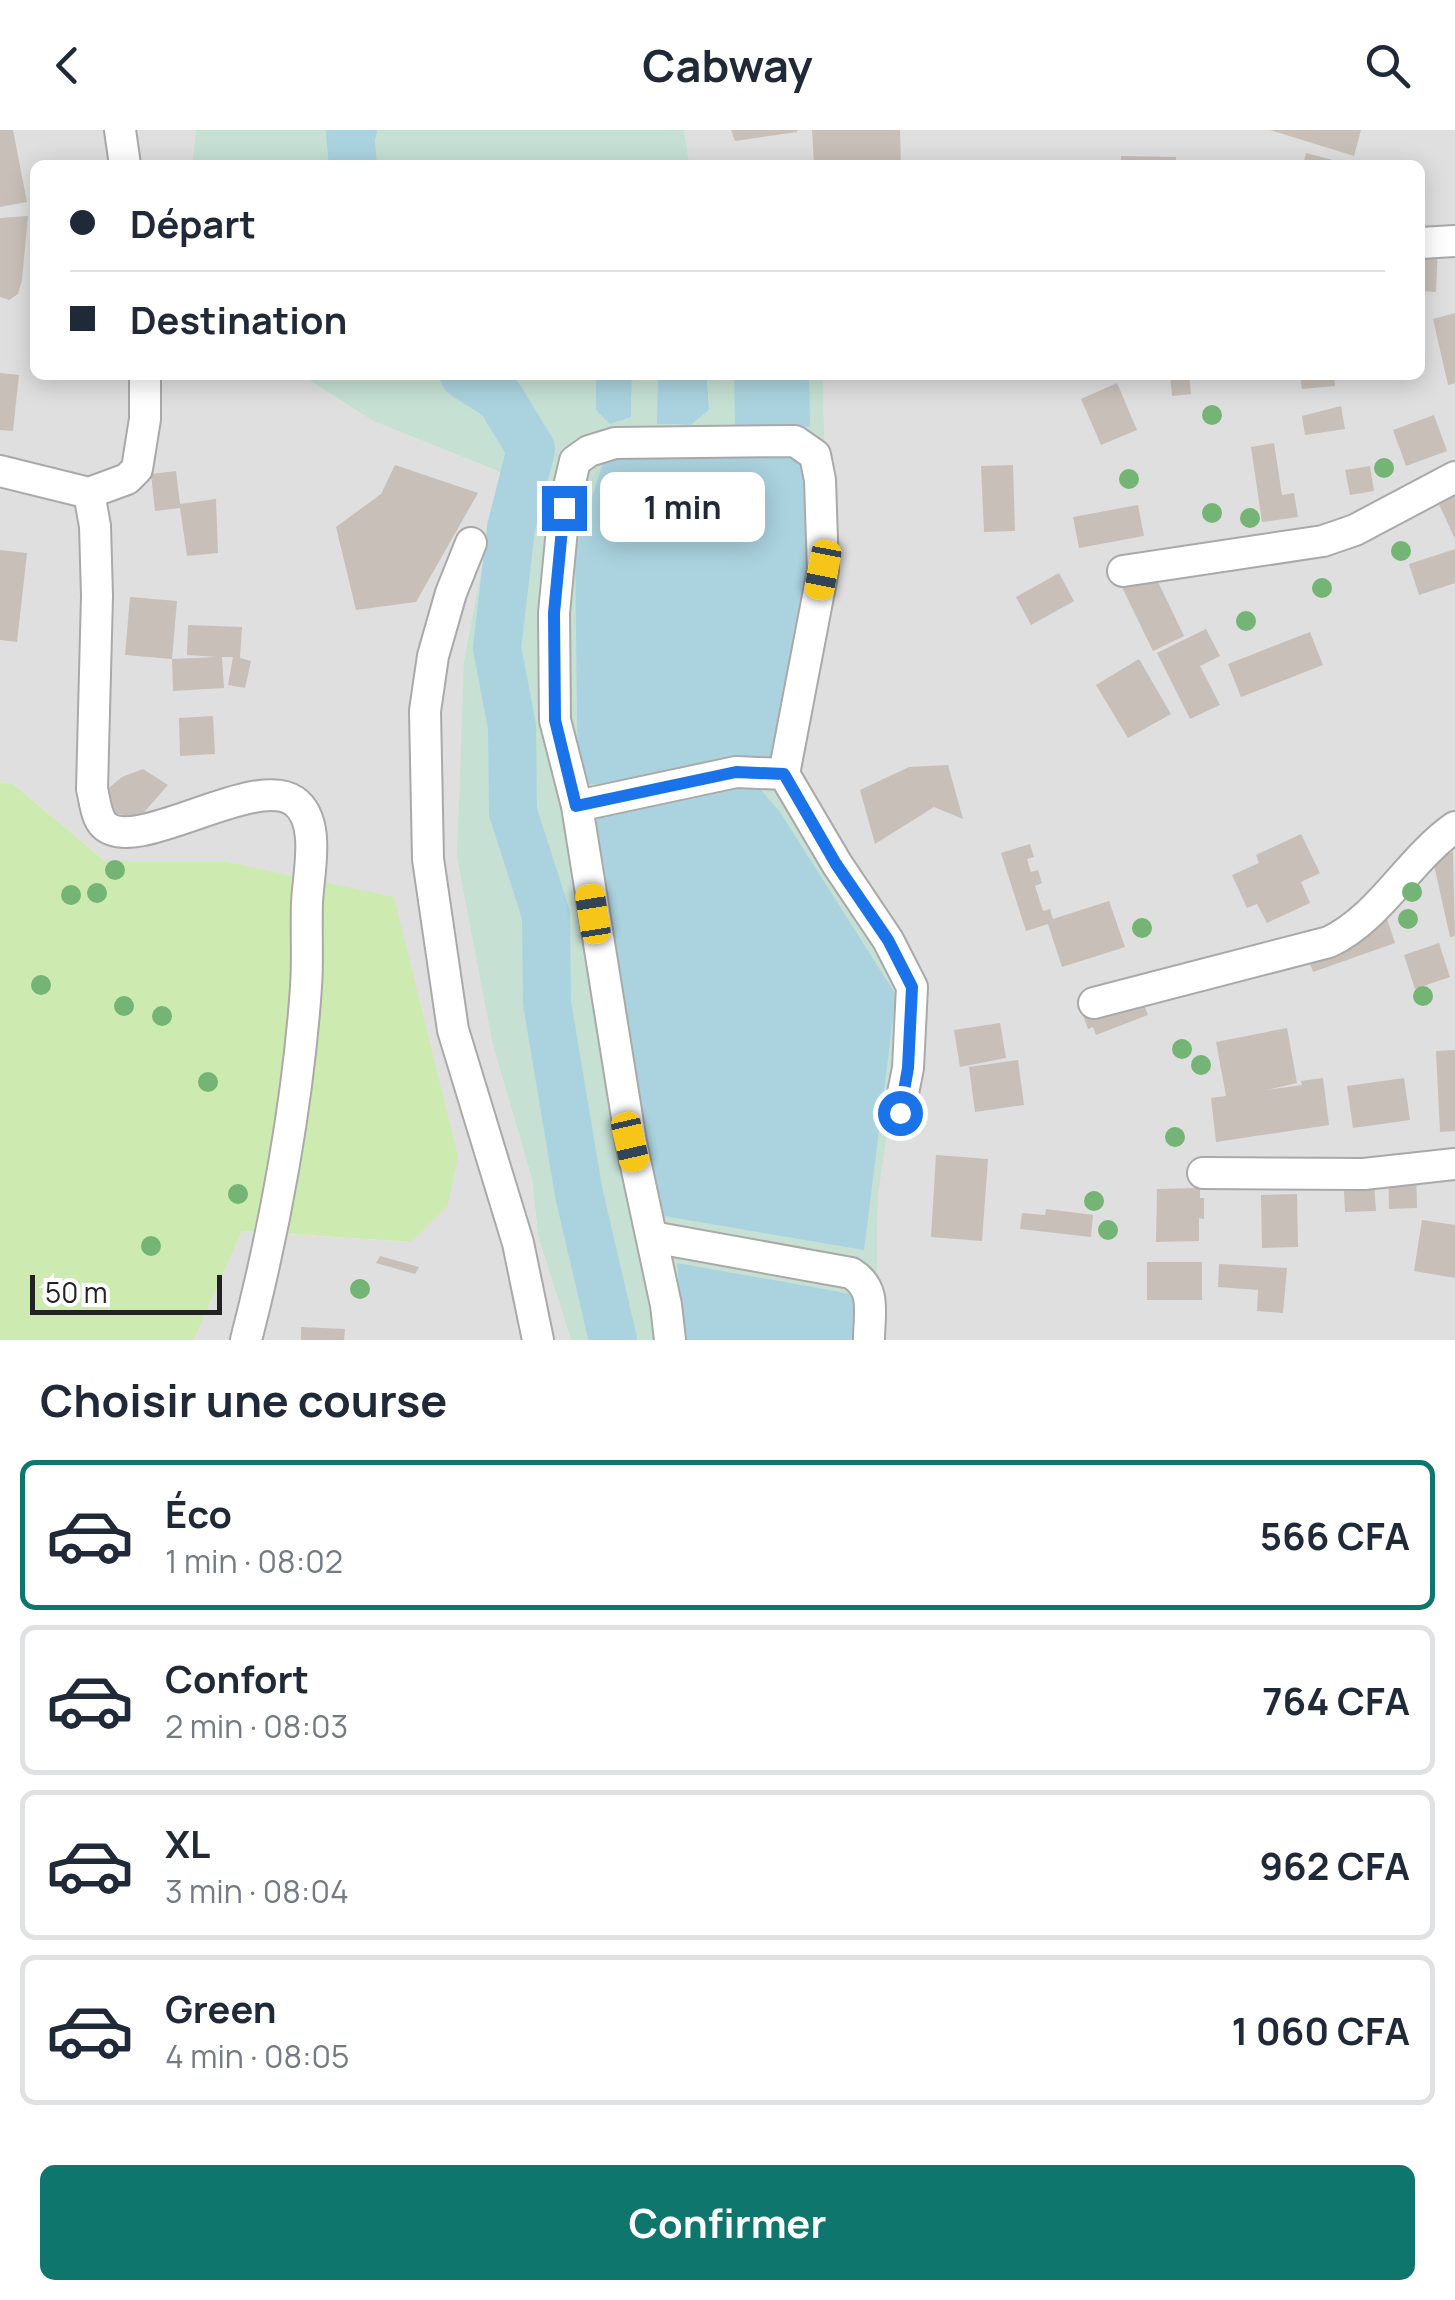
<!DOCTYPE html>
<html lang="fr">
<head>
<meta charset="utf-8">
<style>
	:root { --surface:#fff; --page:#f2f2f3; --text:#1f2937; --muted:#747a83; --line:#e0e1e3; --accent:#0f766e }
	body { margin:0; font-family:Manrope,sans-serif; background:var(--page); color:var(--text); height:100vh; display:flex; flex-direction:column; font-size:38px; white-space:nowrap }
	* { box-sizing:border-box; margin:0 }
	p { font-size:32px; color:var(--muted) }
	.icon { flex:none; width:55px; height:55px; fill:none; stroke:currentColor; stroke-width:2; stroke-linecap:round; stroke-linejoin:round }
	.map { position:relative; height:1210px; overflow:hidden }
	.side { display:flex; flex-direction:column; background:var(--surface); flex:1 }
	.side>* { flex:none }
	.guide { position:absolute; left:30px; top:30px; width:1395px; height:220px; border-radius:15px; box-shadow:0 5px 25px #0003; display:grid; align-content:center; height:220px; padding:0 40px; background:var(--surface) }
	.scale { position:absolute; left:30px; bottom:25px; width:192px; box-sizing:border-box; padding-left:10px; border:5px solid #222; border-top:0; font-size:28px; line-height:35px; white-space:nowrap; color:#222; -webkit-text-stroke:8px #fff; paint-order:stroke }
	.end { position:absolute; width:45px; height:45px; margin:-22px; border:12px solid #1a73e8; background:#fff; box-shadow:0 0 0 5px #fff }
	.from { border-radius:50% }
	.bubble { position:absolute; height:70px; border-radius:15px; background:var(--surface); box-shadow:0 5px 25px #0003; font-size:32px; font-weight:700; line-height:70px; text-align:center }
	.car { position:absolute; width:30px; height:60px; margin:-30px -15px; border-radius:12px; box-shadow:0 0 8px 2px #0007; background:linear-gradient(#f5c518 24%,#345 0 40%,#f5c518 0 76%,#345 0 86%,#f5c518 0) }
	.guide b { display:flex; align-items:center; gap:35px; height:95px; font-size:38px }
	.guide b+b { border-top:2px solid var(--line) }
	.guide i { width:25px; height:25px; background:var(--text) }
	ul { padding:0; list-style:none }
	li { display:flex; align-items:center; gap:30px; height:150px; margin:0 20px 15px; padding:0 20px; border:5px solid var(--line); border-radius:15px }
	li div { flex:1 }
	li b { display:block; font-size:38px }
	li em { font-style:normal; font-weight:700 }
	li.active { border-color:var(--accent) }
	li>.icon { width:90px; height:90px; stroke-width:1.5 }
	h2 { padding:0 40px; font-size:45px; line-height:120px }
	.cta { display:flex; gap:20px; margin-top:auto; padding:20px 40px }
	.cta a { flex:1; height:115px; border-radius:15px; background:var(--accent); color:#fff; font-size:40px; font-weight:700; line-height:115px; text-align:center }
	header { display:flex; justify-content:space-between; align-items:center; height:130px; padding:0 40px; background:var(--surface); font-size:45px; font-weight:700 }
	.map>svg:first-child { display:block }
	.residential { fill:#e0dfdf }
	.grass { fill:#cdebb0 }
	.wetland { fill:#c6e0d4; fill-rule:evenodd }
	.water { fill:#aad3df }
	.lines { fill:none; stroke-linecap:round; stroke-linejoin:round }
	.river { stroke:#aad3df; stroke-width:48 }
	.building { fill:#c7bfb8 }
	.minor-casing { stroke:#a9a9a9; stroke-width:34 }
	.minor { stroke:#fff; stroke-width:30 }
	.tree { fill:#74b475 }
	.route { stroke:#1a73e8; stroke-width:12 }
</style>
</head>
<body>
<header><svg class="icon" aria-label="back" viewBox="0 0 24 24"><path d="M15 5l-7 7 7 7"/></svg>Cabway<svg class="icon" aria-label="search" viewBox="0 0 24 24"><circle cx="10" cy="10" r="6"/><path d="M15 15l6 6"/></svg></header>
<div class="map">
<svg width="1455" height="1210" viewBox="0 0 1455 1210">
	<rect width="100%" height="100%" fill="#f2efe9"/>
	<!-- residential -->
	<path class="residential" d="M0,0h196l-4,35h-157v210h266l72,46 127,51 -36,188 29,386 39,133 6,57 33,104h-377l48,-109 169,11 -189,-381h-117l-92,-77 -13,-2z
		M684,0h771v1210h-579l2,-145 -83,-384 32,-236 -4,-200h597v-210h-725l-6,-4z"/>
	<!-- grass -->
	<path class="grass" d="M0,652l13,2 92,77h117l172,36 64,259 -10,49 -37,37 -169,-11 -48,109h-194z"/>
	<!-- wetland -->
	<path class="wetland" d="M196,0h488l5,31 6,4h-503z
		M301,245h295v35l35,7 1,-42h26v49l33,1 18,-15 -2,-35h27l2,50 73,2v-52h14l4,200 -13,133 -19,103 72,116 38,78 -27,190 -2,145 -199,-77 4,77h-110l-33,-104 -6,-57 -39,-133 -36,-189 7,-197 36,-188 -127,-51zM580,590l50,62 -52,2z"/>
	<!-- water -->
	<path class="water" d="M596,245h36l-1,42 -21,7 -14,-14z
		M658,245h49l2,35 -18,15 -34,-1z
		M734,245h75l1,52 -75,-2z
		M801,318l18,118 -38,193 -151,23 -52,3 -3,-235 29,-90z
		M727,657l34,3 19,22 116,183 -32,255 -206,-35 -67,-389 17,-18z
		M677,1133l180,32 2,45h-178z"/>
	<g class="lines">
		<!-- river -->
		<path class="river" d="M353,35l-3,-31 3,-4
			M464,245l36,23 31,51 -20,79 -14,120 15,79 1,85 33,103 1,88 32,191 34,146"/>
	</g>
	<!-- building -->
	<path class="building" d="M0,0h13l14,72 -27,5z
		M731,0h66v2l-62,9z
		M812,0h88l1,34 -87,1z
		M1270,0h91l-7,26z
		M1306,23l42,11v1h-45z
		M1121,26l55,1v8h-55z
		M28,86l-6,64 -4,14 -9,6 -9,-3v-79z
		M1420,113h18l-2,49 -16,-1z
		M1455,183v70l-7,2 -15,-66z
		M0,243l19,2 -6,56 -13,-1z
		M1170,245h19l2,19 -19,2z
		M1300,245h34l1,11 -33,3z
		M1117,253l20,47 -36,15 -20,-46z
		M1341,276l4,23 -40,6 -3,-19z
		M1434,285l13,36 -41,15 -13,-36z
		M1274,313l8,52 12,-2 4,24 -36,5 -11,-75z
		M395,335l83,28 -62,109 -60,8 -20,-83 45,-33z
		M1013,335l2,66 -31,1 -3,-66z
		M1370,336l4,25 -24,4 -5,-25z
		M176,341l4,33 36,-5 2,54 -31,3 -7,-48 -25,3 -4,-37z
		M1455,346v63l-24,-52z
		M1138,375l6,31 -65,12 -6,-31z
		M1455,419v34l-36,12 -10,-31z
		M0,420l27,3 -10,89 -17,-2z
		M1149,433l35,73 -31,15 -35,-72z
		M1059,443l15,28 -43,24 -15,-28z
		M130,467l47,4 -5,58 -47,-4z
		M188,495l54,2 -2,31 11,3 -6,27 -17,-3 5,-28h-11l2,31 -51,3 -1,-32 45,-2 -30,-2z
		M1206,499l14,27 -20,10 20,39 -30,14 -33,-66z
		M1310,502l13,33 -82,32 -13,-33z
		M1139,529l32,55 -43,24 -32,-53z
		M213,586l2,38 -35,2 -1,-38z
		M948,635l15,54 -29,-12 -59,37 -15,-54 49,-23z
		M143,639l25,16 -29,33 -31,-6 -3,-21 17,-14z
		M1301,704l19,39 -19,9 9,21 -43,20 -10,-19 -10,4 -15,-33 27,-12 -3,-8z
		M1030,714l4,13 -7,2 4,13 7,-2 4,13 -7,3 8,25 7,-2 3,10 56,-18 16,46 -63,20 -14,-43 -22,7 -25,-78z
		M1453,722l2,84 -5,1 -18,-81z
		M1387,789l8,24 -82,29 -9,-24z
		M1439,813l11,34 -35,12 -11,-34z
		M1140,864l8,21 -52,20 -3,-8 -5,2 -5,-14z
		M1000,893l6,35 -46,9 -6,-37z
		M1287,898l10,55 -30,7 35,-5 -1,-4 22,-3 6,47 -113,17 -5,-44 15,-2 -10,-54z
		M1455,920v81l-15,1 -4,-81z
		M1018,930l6,45 -49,7 -6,-45z
		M1404,948l6,42 -57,8 -6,-42z
		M936,1025l52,4 -6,82 -51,-4z
		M1388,1037h28l1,41 -28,1z
		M1373,1038l3,43 -31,1 -2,-42z
		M1200,1058v10h4v21l-5,-1v23l-43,1 1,-53z
		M1297,1064l1,53 -36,1 -1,-53z
		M1046,1079l47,6 -2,22 -71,-8 2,-16 23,2z
		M1422,1090l33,5v53l-41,-7z
		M380,1126l39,11 -4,7 -39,-11z
		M1147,1132h55v38h-55z
		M1219,1134l68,4 -4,45 -26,-2 1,-21 -40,-3z
		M301,1197l44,2 -1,11h-43z"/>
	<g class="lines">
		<!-- minor casing -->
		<g class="minor-casing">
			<path id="minor" d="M120,0l5,35
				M1420,113l35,-2
				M0,341l89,22 38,-14 10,-10 8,-50v-44
				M89,363l6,33 2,70 -5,193c3,12 4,28 12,36 32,31 149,-52 190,-24 28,20 14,73 13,102 -1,27 1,56 -1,84 -8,115 -31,241 -60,353
				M471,413l-20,50 -18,63 -8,55 3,148 25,171 65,213 20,97
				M1123,441l200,-30 32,-11 100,-53
				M577,676l159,-34 48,2
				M1094,873l235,-61c52,-25 79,-82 126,-115
				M1203,1043l161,1 91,-10
				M652,1107l199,36c26,16 18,39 18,67
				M670,1210l-4,-35 -35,-163 -54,-336 -22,-86 -1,-107 10,-105 11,-47 14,-10 26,-8 180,-2 20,14 5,25 3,90 -39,204 53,90 51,76 24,47 -4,81 -9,45"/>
		</g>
		<!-- minor -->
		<use href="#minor" class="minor"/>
	</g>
	<!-- trees -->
	<g class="tree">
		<circle cx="1212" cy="285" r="10"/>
		<circle cx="1384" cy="338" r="10"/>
		<circle cx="1129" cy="349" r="10"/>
		<circle cx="1212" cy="383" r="10"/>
		<circle cx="1250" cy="388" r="10"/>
		<circle cx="1401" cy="421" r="10"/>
		<circle cx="1322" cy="458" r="10"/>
		<circle cx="1246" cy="491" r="10"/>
		<circle cx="115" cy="740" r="10"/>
		<circle cx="1412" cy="762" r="10"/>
		<circle cx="97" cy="763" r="10"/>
		<circle cx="71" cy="765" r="10"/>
		<circle cx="1408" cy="789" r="10"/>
		<circle cx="1142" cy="798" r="10"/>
		<circle cx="41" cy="855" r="10"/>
		<circle cx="1423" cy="866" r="10"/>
		<circle cx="124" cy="876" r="10"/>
		<circle cx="162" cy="886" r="10"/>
		<circle cx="1182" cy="919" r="10"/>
		<circle cx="1201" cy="935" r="10"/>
		<circle cx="208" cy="952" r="10"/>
		<circle cx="1175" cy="1007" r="10"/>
		<circle cx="238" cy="1064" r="10"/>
		<circle cx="1094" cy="1071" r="10"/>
		<circle cx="1108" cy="1100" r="10"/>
		<circle cx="151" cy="1116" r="10"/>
		<circle cx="360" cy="1159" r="10"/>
	</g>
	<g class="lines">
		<!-- route -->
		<path class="route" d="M564,378l-10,105 1,107 21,86 160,-34 48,2 52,90 52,76 24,47 -4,81 -8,45"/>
	</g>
</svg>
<div class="scale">50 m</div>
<i class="end from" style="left:900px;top:983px"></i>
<i class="end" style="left:564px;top:378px"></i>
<div class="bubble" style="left:600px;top:342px;width:165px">1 min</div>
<i class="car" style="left:823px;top:440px;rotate:191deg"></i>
<i class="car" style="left:593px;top:784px;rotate:351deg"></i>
<i class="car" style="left:630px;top:1012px;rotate:167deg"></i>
<div class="guide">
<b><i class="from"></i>Départ</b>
<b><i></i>Destination</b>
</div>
</div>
<section class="side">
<h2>Choisir une course</h2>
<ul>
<li class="active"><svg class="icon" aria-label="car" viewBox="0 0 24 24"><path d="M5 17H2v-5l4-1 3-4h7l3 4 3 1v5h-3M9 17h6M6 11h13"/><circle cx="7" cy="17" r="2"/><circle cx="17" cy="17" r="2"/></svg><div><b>Éco</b><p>1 min · 08:02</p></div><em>566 CFA</em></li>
<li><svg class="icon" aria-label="car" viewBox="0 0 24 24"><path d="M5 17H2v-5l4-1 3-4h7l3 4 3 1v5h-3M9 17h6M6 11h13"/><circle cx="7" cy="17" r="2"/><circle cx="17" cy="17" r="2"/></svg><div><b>Confort</b><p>2 min · 08:03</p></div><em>764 CFA</em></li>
<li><svg class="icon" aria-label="car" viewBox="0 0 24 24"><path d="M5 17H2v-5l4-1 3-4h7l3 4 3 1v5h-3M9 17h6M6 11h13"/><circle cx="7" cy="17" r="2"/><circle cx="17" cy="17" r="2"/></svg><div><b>XL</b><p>3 min · 08:04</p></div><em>962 CFA</em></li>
<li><svg class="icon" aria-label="car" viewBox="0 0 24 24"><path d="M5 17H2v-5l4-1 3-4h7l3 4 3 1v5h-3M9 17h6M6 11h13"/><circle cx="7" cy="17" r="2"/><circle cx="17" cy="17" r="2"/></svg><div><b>Green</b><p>4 min · 08:05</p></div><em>1 060 CFA</em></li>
</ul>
<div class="cta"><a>Confirmer</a></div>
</section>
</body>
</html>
